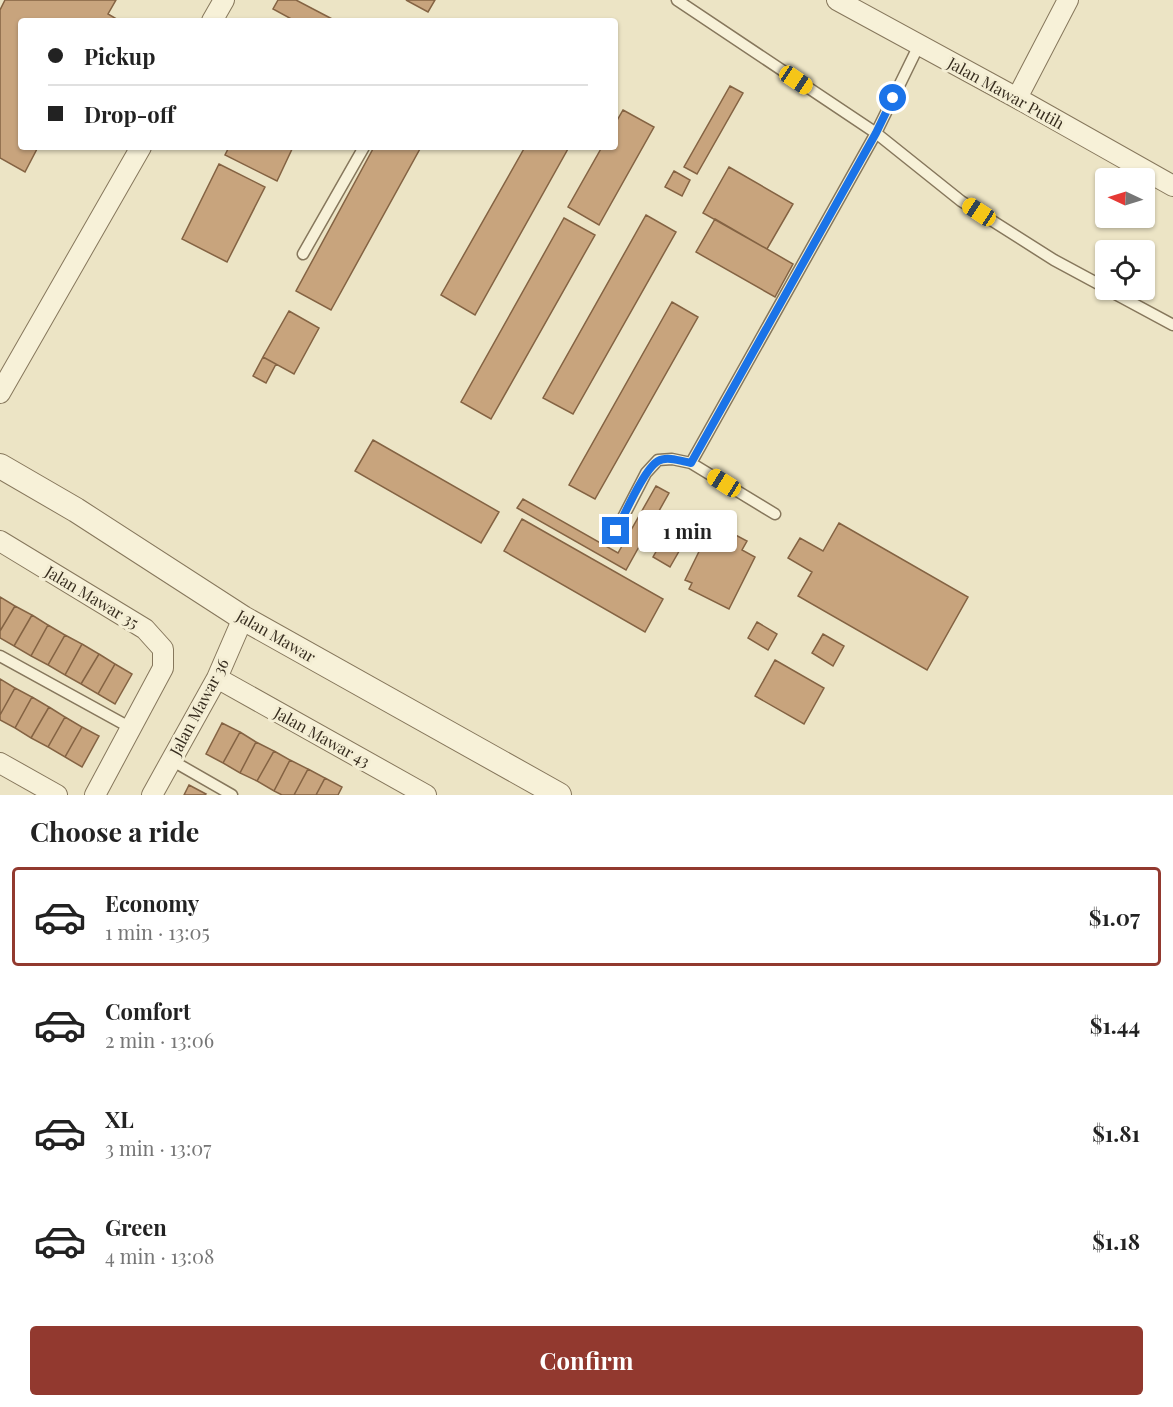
<!DOCTYPE html>
<html lang="en">
<head>
<meta charset="utf-8">
<style>
	:root { --surface:#fff; --page:#f6f6f6; --text:#222; --muted:#767676; --line:#e0e0e0; --accent:#92392f }
	body { margin:0; font-family:"Playfair Display",serif; background:var(--page); color:var(--text); height:100vh; display:flex; flex-direction:column; font-size:22px; white-space:nowrap }
	* { box-sizing:border-box; margin:0 }
	p { font-size:20px; color:var(--muted) }
	.icon { flex:none; width:33px; height:33px; fill:none; stroke:currentColor; stroke-width:2; stroke-linecap:round; stroke-linejoin:round }
	.map { position:relative; height:795px; overflow:hidden }
	.sheet { display:flex; flex-direction:column; background:var(--surface); flex:1 }
	.sheet>* { flex:none }
	.guide { position:absolute; left:18px; top:18px; width:600px; height:132px; border-radius:6px; box-shadow:0 2px 4px #0004; display:grid; align-content:center; height:132px; padding:0 30px; background:var(--surface) }
	.needle { width:39px; rotate:274deg }
	.controls { position:absolute; left:1095px; top:168px; display:grid; gap:12px }
	.controls a { display:grid; place-items:center; width:60px; height:60px; border-radius:6px; background:var(--surface); box-shadow:0 2px 4px #0004; font-size:30px }
	.end { position:absolute; width:27px; height:27px; margin:-14px; border:8px solid #1a73e8; background:#fff; box-shadow:0 0 0 3px #fff }
	.from { border-radius:50% }
	.bubble { position:absolute; height:42px; border-radius:6px; background:var(--surface); box-shadow:0 2px 4px #0004; font-size:20px; font-weight:700; line-height:42px; text-align:center }
	.car { position:absolute; width:18px; height:36px; margin:-18px -9px; border-radius:8px; box-shadow:0 0 4px 2px #0007; background:linear-gradient(#f5c518 24%,#345 0 40%,#f5c518 0 76%,#345 0 86%,#f5c518 0) }
	.guide b { display:flex; align-items:center; gap:21px; height:57px; font-size:22px }
	.guide b+b { border-top:2px solid var(--line) }
	.guide i { width:15px; height:15px; background:var(--text) }
	ul { padding:0; list-style:none }
	li { display:flex; align-items:center; gap:18px; height:99px; margin:0 12px 9px; padding:0 18px; border:3px solid transparent; border-radius:6px }
	li div { flex:1 }
	li b { display:block; font-size:22px }
	li em { font-style:normal; font-weight:700 }
	li.active { border-color:var(--accent) }
	li>.icon { width:54px; height:54px; stroke-width:1.5 }
	h2 { padding:0 30px; font-size:27px; line-height:72px }
	.action { display:flex; gap:12px; margin-top:auto; padding:12px 30px }
	.action a { flex:1; height:69px; border-radius:6px; background:var(--accent); color:#fff; font-size:24px; font-weight:700; line-height:69px; text-align:center }
	.map>svg:first-child { display:block }
	.building { fill:#c8a47d; stroke:#846343; stroke-width:1.5 }
	.lines { fill:none; stroke-linecap:round; stroke-linejoin:round }
	.service-casing { stroke:#86775c; stroke-width:13 }
	.minor-casing { stroke:#86775c; stroke-width:22 }
	.tertiary-casing { stroke:#86775c; stroke-width:26 }
	.service { stroke:#f7f1d8; stroke-width:10 }
	.minor { stroke:#f7f1d8; stroke-width:20 }
	.tertiary { stroke:#f7f1d8; stroke-width:24 }
	.route { stroke:#1a73e8; stroke-width:8 }
	.labels { text-anchor:middle; stroke-width:6; stroke-linejoin:round; paint-order:stroke }
	.street-label { font-size:16px; fill:#372d1f; stroke:#f4eed4 }
</style>
</head>
<body>
<div class="map">
<svg width="1173" height="795" viewBox="0 0 1173 795">
	<rect width="100%" height="100%" fill="#ece4c5"/>
	<!-- building -->
	<path class="building" d="M5,0h111l-8,14 12,7h-99v126h17l-13,25 -25,-14v-148z
		M278,0h18l40,21h-41l-22,-12z
		M406,0h29l-7,12z
		M730,86l13,7 -46,81 -13,-7z
		M623,110l31,17 -55,98 -31,-18 34,-60h13v-23z
		M229,147h64l-16,34 -52,-26z
		M374,147h47l-90,163 -35,-19z
		M525,147h44l-94,168 -34,-20z
		M219,164l46,23 -38,75 -45,-23z
		M729,167l64,37 -26,45 -64,-36z
		M674,171l16,9 -8,16 -17,-9z
		M646,215l30,17 -103,182 -30,-16z
		M564,218l31,17 -104,184 -30,-17z
		M715,219l78,45 -18,33 -79,-45z
		M672,302l26,15 -103,182 -26,-14z
		M289,311l30,17 -25,46 -31,-17z
		M263,357l13,7 -10,19 -13,-7z
		M373,440l126,72 -18,31 -126,-72z
		M656,486l13,7 -43,77 -109,-62 6,-9 95,54z
		M522,519l141,80 -18,33 -141,-81z
		M713,523l34,18 -5,9 13,7 -26,52 -40,-20 3,-6 -7,-3z
		M839,523l129,74 -41,73 -129,-74 14,-24 -24,-14 12,-20 23,13z
		M665,536l17,10 -12,21 -17,-10z
		M0,597l15,9 -15,25z
		M15,606l17,9 -18,31 -14,-8v-7z
		M32,615l16,10 -17,31 -17,-10z
		M757,622l20,12 -9,16 -20,-12z
		M48,625l17,10 -17,30 -17,-9z
		M823,634l21,12 -11,20 -21,-13z
		M65,635l17,9 -17,31 -17,-10z
		M82,644l17,10 -18,30 -16,-9z
		M99,654l16,10 -17,30 -17,-10z
		M775,660l49,28 -20,36 -49,-28z
		M115,664l17,10 -17,30 -17,-10z
		M0,679l15,9 -15,27z
		M15,688l17,9 -17,31 -15,-8v-5z
		M32,697l17,10 -18,31 -16,-10z
		M49,707l16,10 -17,30 -17,-9z
		M65,717l17,10 -17,30 -17,-10z
		M222,723l18,9 -17,31 -17,-9z
		M82,727l17,9 -17,31 -17,-10z
		M240,732l16,10 -16,31 -17,-10z
		M256,742l18,9 -17,30 -17,-8z
		M274,751l16,9 -16,31 -17,-10z
		M290,760l18,9 -14,26h-12l-8,-4z
		M308,769l17,9 -9,17h-22z
		M325,778l17,9 -4,8h-22z
		M189,785l17,9 -1,1h-21z"/>
	<g class="lines">
		<!-- service casing -->
		<g class="service-casing">
			<path id="service" d="M677,0l199,133 85,68 93,59 52,28
				M303,254l61,-107
				M1108,290l65,35
				M691,463l185,-330 43,-88
				M616,531l30,-58 12,-13 14,-1 19,4 84,51
				M0,656l131,72
				M171,760l61,35"/>
		</g>
		<!-- minor casing -->
		<g class="minor-casing">
			<path id="minor" d="M837,0l180,98 156,88
				M212,21l12,-21
				M1017,98l51,-98
				M0,393l141,-246
				M0,541l145,88 18,20v19l-68,127
				M217,678l209,117
				M0,763l57,32
				M152,795l65,-117 26,-60"/>
		</g>
		<!-- tertiary casing -->
		<g class="tertiary-casing">
			<path id="tertiary" d="M0,466l76,44 167,108 316,177"/>
		</g>
		<!-- service -->
		<use href="#service" class="service"/>
		<!-- minor -->
		<use href="#minor" class="minor"/>
		<!-- tertiary -->
		<use href="#tertiary" class="tertiary"/>
	</g>
	<g class="lines">
		<!-- route -->
		<path class="route" d="M616,531c8,-15 28,-62 42,-70 9,-5 23,0 33,2l185,-330 17,-35"/>
	</g>
	<g class="labels">
		<!-- street labels -->
		<g class="street-label">
			<text transform="translate(1006 93) rotate(29)" y="6">Jalan Mawar Putih</text>
			<text transform="translate(92 597) rotate(31)" y="6">Jalan Mawar 35</text>
			<text transform="translate(276 636) rotate(30)" y="6">Jalan Mawar</text>
			<text transform="translate(199 707) rotate(-62)" y="6">Jalan Mawar 36</text>
			<text transform="translate(322 737) rotate(29)" y="6">Jalan Mawar 43</text>
		</g>
	</g>
</svg>
<div class="controls">
<a><svg class="needle" viewBox="-14 -14 28 28"><path d="M0-13l5 13h-10z" fill="#e53935"/><path d="M0 13l5-13h-10z" fill="#767676"/></svg></a>
<a><svg class="icon" aria-label="locate" viewBox="0 0 24 24"><circle cx="12" cy="12" r="6"/><path d="M12 2v4M12 18v4M2 12h4M18 12h4"/></svg></a>
</div>
<i class="end from" style="left:893px;top:98px"></i>
<i class="end" style="left:616px;top:531px"></i>
<div class="bubble" style="left:638px;top:510px;width:99px">1 min</div>
<i class="car" style="left:796px;top:80px;rotate:124deg"></i>
<i class="car" style="left:979px;top:212px;rotate:303deg"></i>
<i class="car" style="left:724px;top:483px;rotate:302deg"></i>
<div class="guide">
<b><i class="from"></i>Pickup</b>
<b><i></i>Drop-off</b>
</div>
</div>
<section class="sheet">
<h2>Choose a ride</h2>
<ul>
<li class="active"><svg class="icon" aria-label="car" viewBox="0 0 24 24"><path d="M5 17H2v-5l4-1 3-4h7l3 4 3 1v5h-3M9 17h6M6 11h13"/><circle cx="7" cy="17" r="2"/><circle cx="17" cy="17" r="2"/></svg><div><b>Economy</b><p>1 min · 13:05</p></div><em>$1.07</em></li>
<li><svg class="icon" aria-label="car" viewBox="0 0 24 24"><path d="M5 17H2v-5l4-1 3-4h7l3 4 3 1v5h-3M9 17h6M6 11h13"/><circle cx="7" cy="17" r="2"/><circle cx="17" cy="17" r="2"/></svg><div><b>Comfort</b><p>2 min · 13:06</p></div><em>$1.44</em></li>
<li><svg class="icon" aria-label="car" viewBox="0 0 24 24"><path d="M5 17H2v-5l4-1 3-4h7l3 4 3 1v5h-3M9 17h6M6 11h13"/><circle cx="7" cy="17" r="2"/><circle cx="17" cy="17" r="2"/></svg><div><b>XL</b><p>3 min · 13:07</p></div><em>$1.81</em></li>
<li><svg class="icon" aria-label="car" viewBox="0 0 24 24"><path d="M5 17H2v-5l4-1 3-4h7l3 4 3 1v5h-3M9 17h6M6 11h13"/><circle cx="7" cy="17" r="2"/><circle cx="17" cy="17" r="2"/></svg><div><b>Green</b><p>4 min · 13:08</p></div><em>$1.18</em></li>
</ul>
<div class="action"><a>Confirm</a></div>
</section>
</body>
</html>
